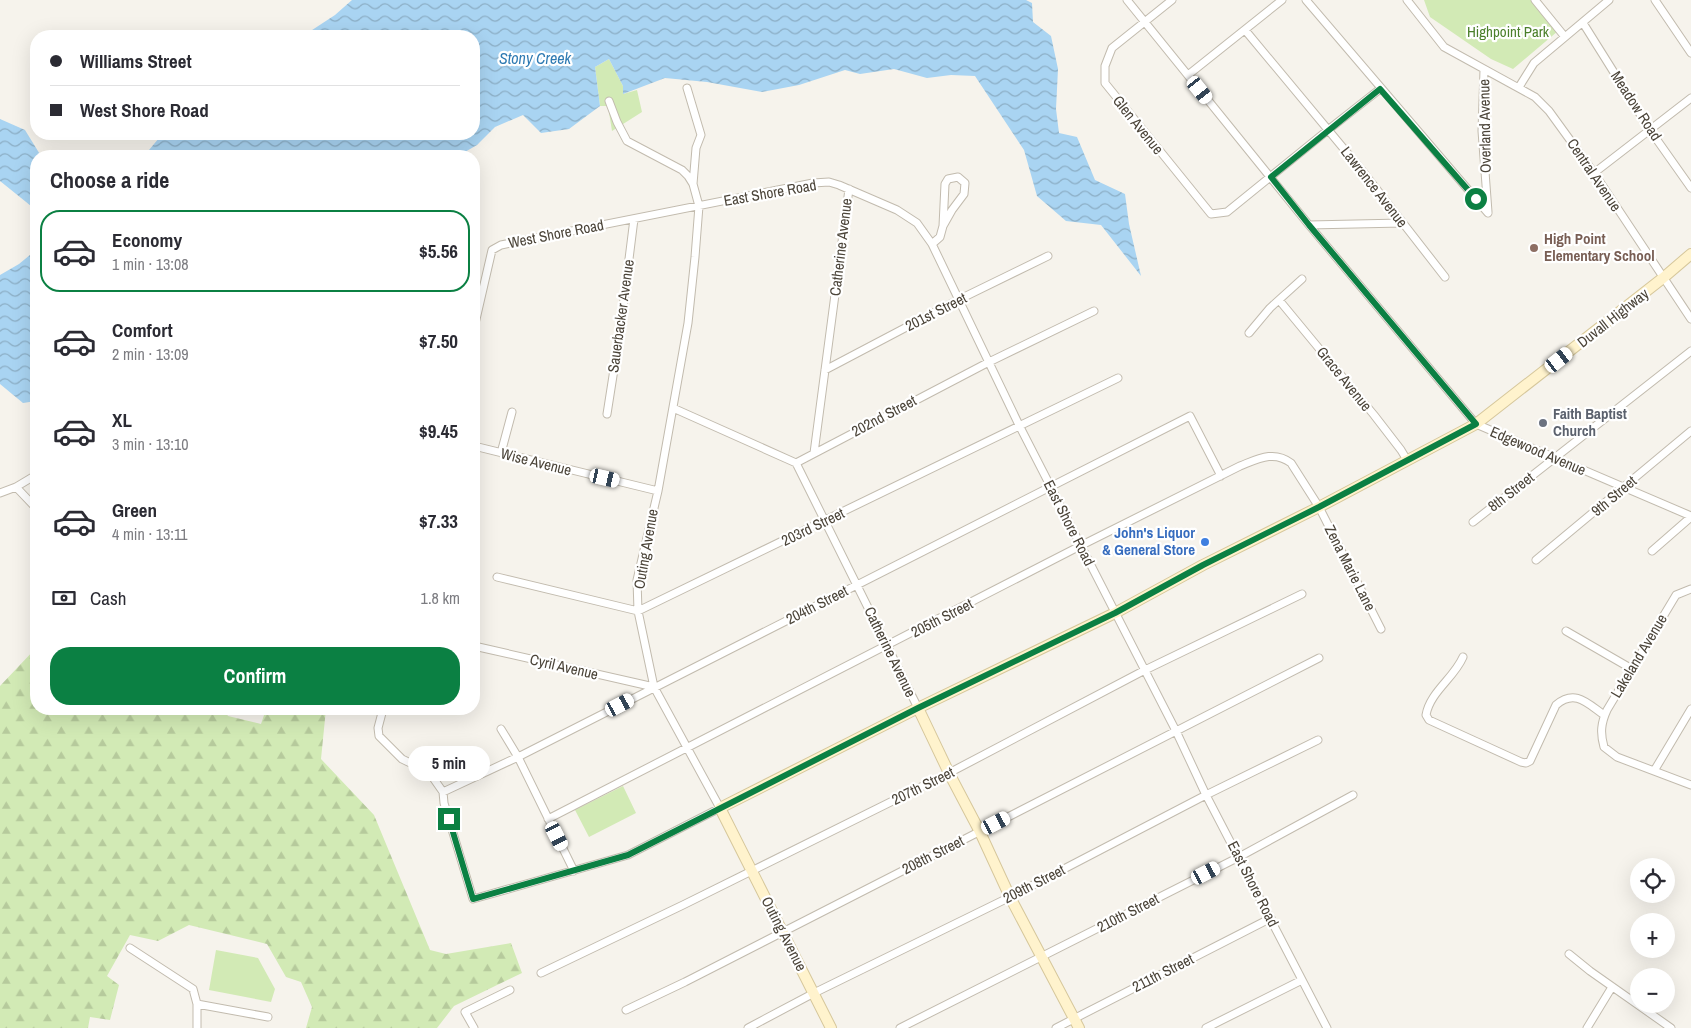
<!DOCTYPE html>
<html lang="en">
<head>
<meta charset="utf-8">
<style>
	:root { --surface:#fff; --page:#f2f2f3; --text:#2b2b33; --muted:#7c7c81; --line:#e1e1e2; --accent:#0b8043 }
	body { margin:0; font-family:"Archivo Narrow",sans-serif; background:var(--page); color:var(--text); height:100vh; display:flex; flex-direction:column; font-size:19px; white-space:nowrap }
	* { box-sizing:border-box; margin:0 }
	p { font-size:16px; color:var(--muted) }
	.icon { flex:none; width:28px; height:28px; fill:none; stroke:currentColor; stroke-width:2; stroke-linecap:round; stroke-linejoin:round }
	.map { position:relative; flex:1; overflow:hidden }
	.drawer { position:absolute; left:30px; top:150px; width:450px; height:565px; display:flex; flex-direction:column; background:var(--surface); border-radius:20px; box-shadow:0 5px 20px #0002 }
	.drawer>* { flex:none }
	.top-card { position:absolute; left:30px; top:30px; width:450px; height:110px; border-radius:20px; box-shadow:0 5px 20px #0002; display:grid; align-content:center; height:110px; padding:0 20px; background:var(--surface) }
	.fabs { position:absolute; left:1630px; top:858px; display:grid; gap:10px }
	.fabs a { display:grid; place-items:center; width:45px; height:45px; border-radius:50%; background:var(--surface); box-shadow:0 5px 20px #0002; font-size:25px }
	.end { position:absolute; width:22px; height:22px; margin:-11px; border:6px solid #0b8043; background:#fff; box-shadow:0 0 0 2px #fff }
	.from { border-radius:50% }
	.bubble { position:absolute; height:35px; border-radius:18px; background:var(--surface); box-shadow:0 5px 20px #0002; font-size:16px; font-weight:700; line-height:35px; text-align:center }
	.car { position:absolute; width:15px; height:30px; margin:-15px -8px; border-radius:6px; box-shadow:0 0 4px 1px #0007; background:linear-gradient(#fff 24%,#345 0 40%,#fff 0 76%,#345 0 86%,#fff 0) }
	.top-card b { display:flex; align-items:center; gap:18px; height:48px; font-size:19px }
	.top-card b+b { border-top:1px solid var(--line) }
	.top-card i { width:12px; height:12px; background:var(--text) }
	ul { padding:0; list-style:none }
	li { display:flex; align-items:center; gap:15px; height:82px; margin:0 10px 8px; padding:0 10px; border:2px solid transparent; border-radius:20px }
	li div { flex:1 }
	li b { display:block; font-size:19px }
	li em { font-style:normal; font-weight:700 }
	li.selected { border-color:var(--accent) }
	li>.icon { width:45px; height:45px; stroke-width:1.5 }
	h2 { padding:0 20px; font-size:22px; line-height:60px }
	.pay { display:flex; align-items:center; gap:12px; height:55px; padding:0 20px; font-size:19px }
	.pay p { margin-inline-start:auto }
	.button { display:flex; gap:10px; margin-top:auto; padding:10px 20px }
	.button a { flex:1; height:58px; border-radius:20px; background:var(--accent); color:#fff; font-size:20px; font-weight:700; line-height:58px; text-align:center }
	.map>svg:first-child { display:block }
	.forest { fill:url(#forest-firs) }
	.park { fill:#d2eab5 }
	.water { fill:url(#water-waves) }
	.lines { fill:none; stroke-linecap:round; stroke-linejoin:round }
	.street-casing { stroke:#c2bbae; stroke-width:9 }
	.secondary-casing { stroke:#d6c79b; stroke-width:12 }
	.street { stroke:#fff; stroke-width:7 }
	.secondary { stroke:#fff3cd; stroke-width:10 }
	.route { stroke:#0b8043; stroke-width:6 }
	.education-dot { fill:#8d6e63; stroke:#fff; stroke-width:2 }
	.worship-dot { fill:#6b7280; stroke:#fff; stroke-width:2 }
	.shop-dot { fill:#3f7fe0; stroke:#fff; stroke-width:2 }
	.labels { text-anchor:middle; stroke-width:4.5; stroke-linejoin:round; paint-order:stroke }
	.park-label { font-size:15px; fill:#4a7f2a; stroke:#fff }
	.street-label { font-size:15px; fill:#4b4439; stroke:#fff }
	.education-label { font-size:15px; font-weight:bold; fill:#785e54; stroke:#fff; text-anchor:start }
	.worship-label { font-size:15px; font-weight:bold; fill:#5b616d; stroke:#fff; text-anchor:start }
	.shop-label { font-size:15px; font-weight:bold; fill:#366cbe; stroke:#fff; text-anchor:end }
	.water-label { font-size:16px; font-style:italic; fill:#2e7ab2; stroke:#fff }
</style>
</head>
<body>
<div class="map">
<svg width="1691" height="1028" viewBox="0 0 1691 1028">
	<defs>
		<pattern id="forest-firs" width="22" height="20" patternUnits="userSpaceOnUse" patternTransform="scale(1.25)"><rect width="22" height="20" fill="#d2eab5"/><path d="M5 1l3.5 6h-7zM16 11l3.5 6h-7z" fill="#b6ca9c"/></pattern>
		<pattern id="water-waves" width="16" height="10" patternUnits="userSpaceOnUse" patternTransform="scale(1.25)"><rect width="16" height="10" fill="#a9d4f2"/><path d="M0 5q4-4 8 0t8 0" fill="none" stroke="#8caec5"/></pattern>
	</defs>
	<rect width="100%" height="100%" fill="#f6f3ec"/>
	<!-- forest -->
	<path class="forest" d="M36,648v61h188l4,7 33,8 5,-15h60l-5,50 53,56 56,135 16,4 65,-11 11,30 -68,33 -17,22h-131l6,-21 -11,-25 -15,-5 -19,-33 -78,-19 -31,16 -28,-6 -23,41 12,9 -9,35 -20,-3 -2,11h-88v-342z"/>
	<!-- park -->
	<path class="park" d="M1424,0h109l25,31 -45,38 -22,-10 -61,-42z
		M609,59l14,27v8l14,-4 5,22 -30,19 -4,-25h-8l-5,-39z
		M623,786l13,27 -47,24 -14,-27z
		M216,950l42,8 17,31 -4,13 -62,-12z"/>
	<!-- water -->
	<path class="water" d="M352,0h674l6,3 1,19 18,14 7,33 -2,40 3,24 18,4 18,43 30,14 4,30 12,52 -40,-51 -35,-4 -29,-25 -13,-46 -49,-74 -24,-1 -24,3 -33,-9 -34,5 -15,-4 -46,15 -37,7 -55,-10 -42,-4 -42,16v-8l-14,-27 -14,8 5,39 -31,23 -28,4 -18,-18 -28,12 -18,18 -19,11h-314l15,-18 1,-4h314v-98h-171l32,-21z
		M0,119l25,11 16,26h-5v54l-36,-29z
		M36,250v151l-13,2 -23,-19v-109l19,-11z"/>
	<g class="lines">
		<!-- street casing -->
		<g class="street-casing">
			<path id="street" d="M1127,0l182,225 167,199 215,92
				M1172,0l-60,48 -7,18v17l106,131 16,-2 101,-82 52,-41
				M1306,0l182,213
				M1407,0l37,47 91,50 14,14 45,62 97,146
				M1535,0l30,37
				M1655,0l36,53
				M1583,23l67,107 41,58
				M1245,30l119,143 81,104
				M1484,70l-2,61 6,81
				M1188,75l94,-75
				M1519,87l15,-24 75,-63
				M687,88l14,47 -5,13 -3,36
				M1594,173l97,-75
				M1309,225l93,-2
				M932,244l8,-7 3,-11 9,-16 12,-16 1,-11 -7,-6 -10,2 -3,5 -2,42
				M1279,300l95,115 27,35 6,10
				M474,328l18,-78 9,-5 312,-62 16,-1 10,3 58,25 20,13 15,21 87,181 157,306 30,64 121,233
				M1249,333l21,-25 32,-29
				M825,370l133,-70 90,-44
				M673,408l123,55 193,-101 105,-51
				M607,414l13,-83 14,-112
				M474,446l184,45
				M501,453l11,-41
				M814,453l35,-264
				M796,463l122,245
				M16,487l20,21
				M0,493l16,-6 20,-12
				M1473,522l218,-171
				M1652,551l39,-34
				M1536,560l155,-129
				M497,577l141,34 480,-233
				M1691,589l-15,6 -69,115c-6,13 -7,23 -3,37l13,10 74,28
				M1566,631l66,38
				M474,646l180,41
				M1463,657c-9,21 -33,35 -37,58l3,5 92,42 5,1 4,-2 26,-56c19,-16 31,-2 48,10
				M383,709l-5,19 1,8 23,23 27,13 14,20 1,11 29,96 155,-44 92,-47 -66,-121 -16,-76 -1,-31 21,-89 30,-168 7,-66 4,-51 -6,-22 -5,-8 -6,-6 -55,-29 -10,-19 -8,-21
				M501,729l17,28 56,114
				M1654,771l37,-62
				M443,792l75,-35 672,-341 31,60
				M548,819l532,-273 160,-80c18,-7 34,-16 51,-3l28,44 62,122
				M130,948l63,41 4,15v24
				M1569,954l21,17 81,57
				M541,973l142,-68 266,-132 196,-103 157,-76
				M197,1004l71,13
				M626,1010l59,-28 634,-324
				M474,1028l-9,-16 45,-22
				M748,1028l66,-35 196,-96 196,-102 112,-55
				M900,1028l339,-171 114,-62
				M1056,1028l215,-110
				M1206,1028l96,-48
				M1587,1028l25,-41"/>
		</g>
		<!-- secondary casing -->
		<g class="secondary-casing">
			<path id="secondary" d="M918,708l31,65 31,59 30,65 69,131
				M831,1028l-111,-220 198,-100 197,-95 88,-48 116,-58 157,-83 187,-146 28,-24"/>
		</g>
		<!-- street -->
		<use href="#street" class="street"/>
		<!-- secondary -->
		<use href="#secondary" class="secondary"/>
	</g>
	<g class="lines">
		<!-- route -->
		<path class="route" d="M449,819l24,80 155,-44 290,-147 197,-95 88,-48 116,-58 157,-83 -167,-199 -38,-48 109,-88 96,110"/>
	</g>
	<!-- markers -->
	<circle class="education-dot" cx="1534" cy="248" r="5"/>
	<circle class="worship-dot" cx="1543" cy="423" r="5"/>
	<circle class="shop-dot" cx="1205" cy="542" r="5"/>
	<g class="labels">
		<!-- park labels -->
		<g class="park-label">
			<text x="1508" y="37">Highpoint Park</text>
		</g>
		<!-- street labels -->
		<g class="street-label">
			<text transform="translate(1636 106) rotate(57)" y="5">Meadow Road</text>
			<text transform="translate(1138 125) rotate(51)" y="5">Glen Avenue</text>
			<text transform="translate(1485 126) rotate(-91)" y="5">Overland Avenue</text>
			<text transform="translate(1594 175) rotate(56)" y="5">Central Avenue</text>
			<text transform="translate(1374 187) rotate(52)" y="5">Lawrence Avenue</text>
			<text transform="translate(770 193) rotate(-10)" y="5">East Shore Road</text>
			<text transform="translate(556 234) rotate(-11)" y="5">West Shore Road</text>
			<text transform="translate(841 247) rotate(-83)" y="5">Catherine Avenue</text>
			<text transform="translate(936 312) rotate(-27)" y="5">201st Street</text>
			<text transform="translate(621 316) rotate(-82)" y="5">Sauerbacker Avenue</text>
			<text transform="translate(1613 318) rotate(-38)" y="5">Duvall Highway</text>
			<text transform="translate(1344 379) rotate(51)" y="5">Grace Avenue</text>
			<text transform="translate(884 416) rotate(-28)" y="5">202nd Street</text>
			<text transform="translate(1538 451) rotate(23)" y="5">Edgewood Avenue</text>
			<text transform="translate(536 462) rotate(14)" y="5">Wise Avenue</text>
			<text transform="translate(1511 492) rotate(-38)" y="5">8th Street</text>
			<text transform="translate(1614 496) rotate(-40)" y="5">9th Street</text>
			<text transform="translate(1069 523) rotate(63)" y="5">East Shore Road</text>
			<text transform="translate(813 527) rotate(-26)" y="5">203rd Street</text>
			<text transform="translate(646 549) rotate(-80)" y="5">Outing Avenue</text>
			<text transform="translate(1350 568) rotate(63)" y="5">Zena Marie Lane</text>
			<text transform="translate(817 605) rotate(-27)" y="5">204th Street</text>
			<text transform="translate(942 618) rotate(-27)" y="5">205th Street</text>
			<text transform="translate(890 652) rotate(64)" y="5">Catherine Avenue</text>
			<text transform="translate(1639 656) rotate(-59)" y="5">Lakeland Avenue</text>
			<text transform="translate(564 667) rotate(13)" y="5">Cyril Avenue</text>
			<text transform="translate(923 786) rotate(-26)" y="5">207th Street</text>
			<text transform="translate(933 855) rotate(-27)" y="5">208th Street</text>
			<text transform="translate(1034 884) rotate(-27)" y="5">209th Street</text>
			<text transform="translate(1253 884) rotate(63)" y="5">East Shore Road</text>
			<text transform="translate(1128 913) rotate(-27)" y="5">210th Street</text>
			<text transform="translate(784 934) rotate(63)" y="5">Outing Avenue</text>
			<text transform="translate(1163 973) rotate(-27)" y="5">211th Street</text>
		</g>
		<!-- education labels -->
		<g class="education-label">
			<text x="1544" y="244">High Point<tspan x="1544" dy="17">Elementary School</tspan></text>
		</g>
		<!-- worship labels -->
		<g class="worship-label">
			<text x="1553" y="419">Faith Baptist<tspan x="1553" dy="17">Church</tspan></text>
		</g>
		<!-- shop labels -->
		<g class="shop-label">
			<text x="1195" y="538">John's Liquor<tspan x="1195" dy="17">&amp; General Store</tspan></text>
		</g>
		<!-- water labels -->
		<g class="water-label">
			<text x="535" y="64">Stony Creek</text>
		</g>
	</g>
</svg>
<div class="fabs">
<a><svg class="icon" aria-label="locate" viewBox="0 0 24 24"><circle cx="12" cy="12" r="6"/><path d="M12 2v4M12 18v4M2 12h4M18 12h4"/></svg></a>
<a>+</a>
<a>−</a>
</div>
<i class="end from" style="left:1476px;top:199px"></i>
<i class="end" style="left:449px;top:819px"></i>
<div class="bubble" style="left:408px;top:746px;width:82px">5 min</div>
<i class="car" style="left:1200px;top:90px;rotate:141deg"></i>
<i class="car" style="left:1559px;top:360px;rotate:52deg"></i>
<i class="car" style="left:605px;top:478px;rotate:103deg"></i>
<i class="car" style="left:620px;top:705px;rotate:62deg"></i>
<i class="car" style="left:996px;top:823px;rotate:63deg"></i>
<i class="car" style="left:557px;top:836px;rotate:153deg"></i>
<i class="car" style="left:1206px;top:873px;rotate:63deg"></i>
<div class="top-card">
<b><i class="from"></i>Williams Street</b>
<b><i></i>West Shore Road</b>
</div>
<section class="drawer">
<h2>Choose a ride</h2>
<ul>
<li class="selected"><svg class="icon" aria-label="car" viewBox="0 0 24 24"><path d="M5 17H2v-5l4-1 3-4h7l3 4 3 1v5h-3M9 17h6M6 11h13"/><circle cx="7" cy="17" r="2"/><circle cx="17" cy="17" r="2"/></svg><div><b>Economy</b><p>1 min · 13:08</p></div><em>$5.56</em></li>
<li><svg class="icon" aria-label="car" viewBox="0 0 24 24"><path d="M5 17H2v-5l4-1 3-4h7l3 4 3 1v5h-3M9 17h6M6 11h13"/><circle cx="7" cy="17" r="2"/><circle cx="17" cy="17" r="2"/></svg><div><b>Comfort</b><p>2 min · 13:09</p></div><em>$7.50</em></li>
<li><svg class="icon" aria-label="car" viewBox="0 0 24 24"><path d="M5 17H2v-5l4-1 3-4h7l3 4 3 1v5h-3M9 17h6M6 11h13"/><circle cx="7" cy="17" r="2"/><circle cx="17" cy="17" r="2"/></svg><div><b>XL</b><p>3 min · 13:10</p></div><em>$9.45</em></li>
<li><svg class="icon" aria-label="car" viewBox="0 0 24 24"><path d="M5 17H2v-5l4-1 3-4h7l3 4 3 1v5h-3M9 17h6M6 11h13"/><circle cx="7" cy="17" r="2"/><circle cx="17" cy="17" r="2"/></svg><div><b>Green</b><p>4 min · 13:11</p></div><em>$7.33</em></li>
</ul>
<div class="pay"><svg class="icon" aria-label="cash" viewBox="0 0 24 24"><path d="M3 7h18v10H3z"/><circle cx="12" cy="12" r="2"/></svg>Cash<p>1.8 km</p></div>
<div class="button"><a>Confirm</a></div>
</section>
</div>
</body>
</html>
